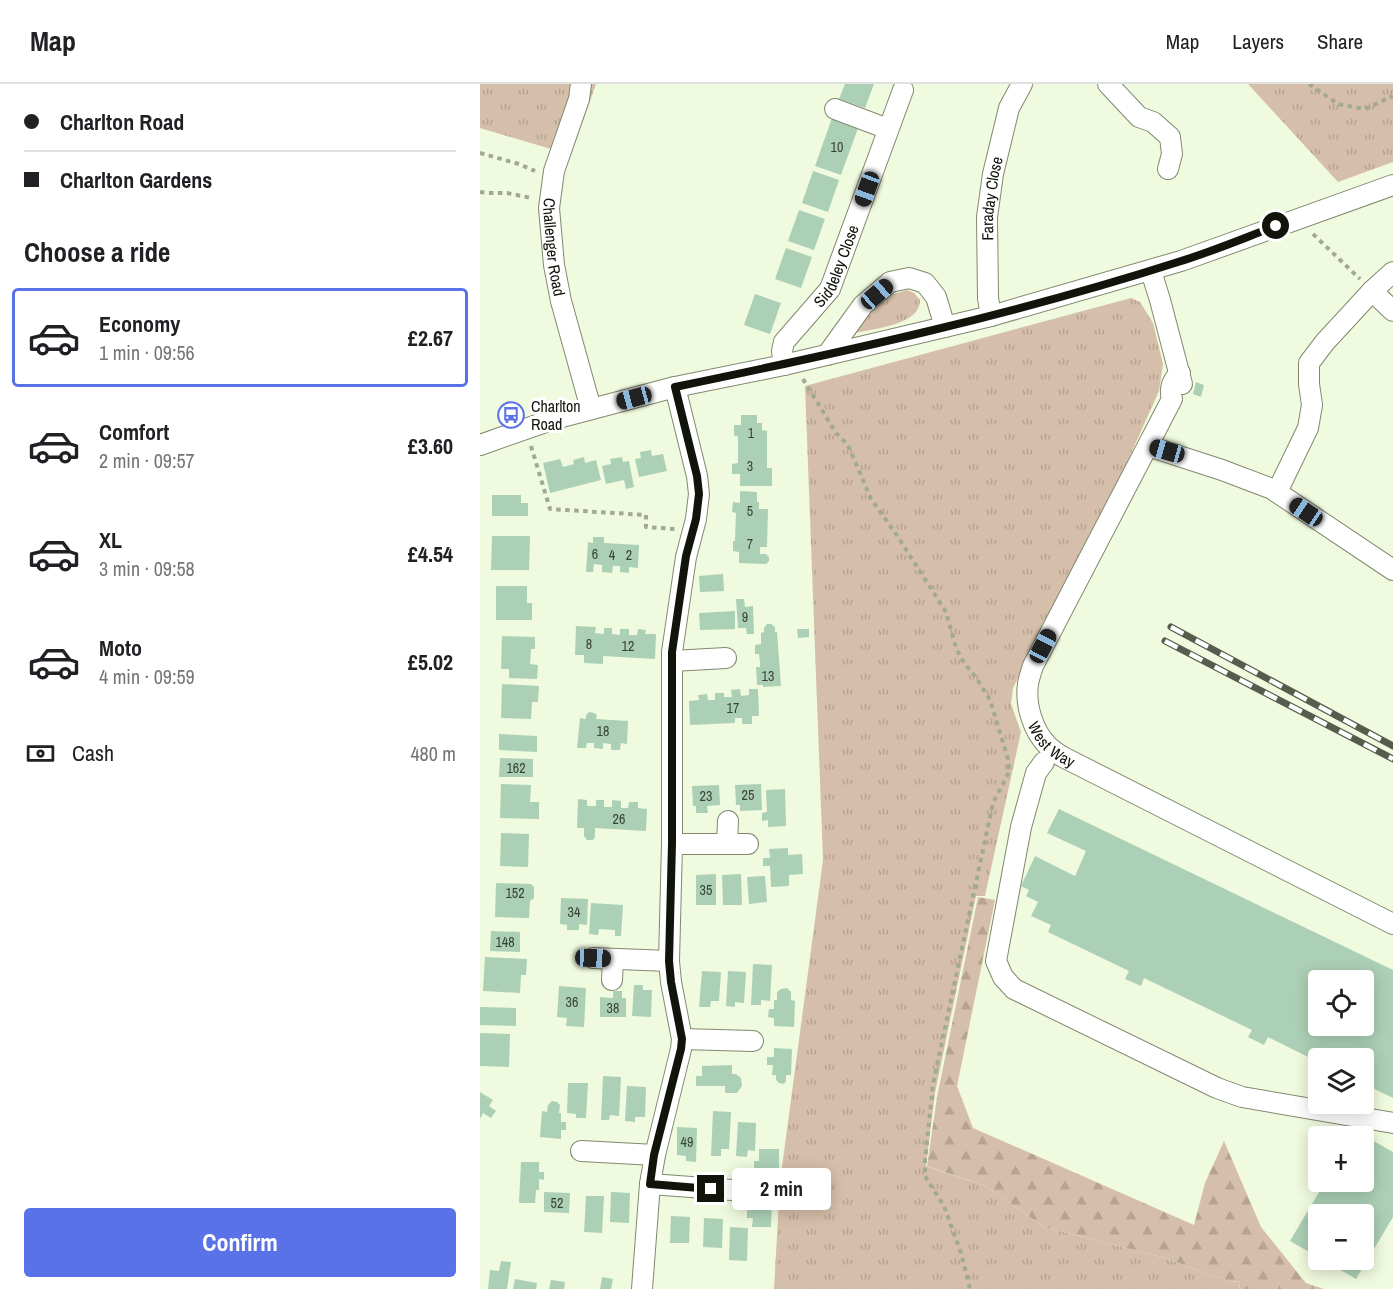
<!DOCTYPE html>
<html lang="en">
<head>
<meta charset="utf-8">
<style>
	:root { --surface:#fff; --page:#f6f6f6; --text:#202124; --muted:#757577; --line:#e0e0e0; --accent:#5972e8 }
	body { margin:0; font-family:"Archivo Narrow",sans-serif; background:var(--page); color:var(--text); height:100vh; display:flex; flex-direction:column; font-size:22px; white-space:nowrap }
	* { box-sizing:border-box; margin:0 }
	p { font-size:20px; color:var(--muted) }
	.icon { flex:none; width:33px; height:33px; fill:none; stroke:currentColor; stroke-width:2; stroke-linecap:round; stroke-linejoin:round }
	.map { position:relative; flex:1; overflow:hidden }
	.details { display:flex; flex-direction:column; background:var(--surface); width:480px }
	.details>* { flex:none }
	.banner { display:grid; align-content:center; height:132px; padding:0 24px; background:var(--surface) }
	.fabs { position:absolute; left:828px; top:886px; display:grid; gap:12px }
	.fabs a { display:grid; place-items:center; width:66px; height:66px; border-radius:6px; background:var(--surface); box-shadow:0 3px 15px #0003; font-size:30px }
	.end { position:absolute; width:27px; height:27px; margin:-14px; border:8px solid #11140a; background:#fff; box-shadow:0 0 0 3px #fff }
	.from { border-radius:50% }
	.bubble { position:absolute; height:42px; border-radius:6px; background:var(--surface); box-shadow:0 3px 15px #0003; font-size:20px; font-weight:800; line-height:42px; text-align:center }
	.car { position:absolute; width:18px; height:36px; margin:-18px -9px; border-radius:8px; box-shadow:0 0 4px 2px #0007; background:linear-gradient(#222 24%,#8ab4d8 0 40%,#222 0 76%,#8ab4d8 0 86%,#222 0) }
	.banner b { display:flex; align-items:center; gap:21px; height:57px; font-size:22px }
	.banner b+b { border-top:2px solid var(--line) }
	.banner i { width:15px; height:15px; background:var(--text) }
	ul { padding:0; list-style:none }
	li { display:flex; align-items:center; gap:18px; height:99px; margin:0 12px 9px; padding:0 12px; border:3px solid transparent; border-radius:6px }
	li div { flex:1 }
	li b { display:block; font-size:22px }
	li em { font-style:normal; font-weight:800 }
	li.selected { border-color:var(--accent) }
	li>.icon { width:54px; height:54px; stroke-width:1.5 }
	h2 { padding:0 24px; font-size:27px; line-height:72px }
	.pay { display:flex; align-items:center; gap:15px; height:66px; padding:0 24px; font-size:22px }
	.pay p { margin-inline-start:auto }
	.cta { display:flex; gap:12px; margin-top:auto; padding:12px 24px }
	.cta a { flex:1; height:69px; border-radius:6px; background:var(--accent); color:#fff; font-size:24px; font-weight:800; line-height:69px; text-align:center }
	header { display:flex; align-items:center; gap:36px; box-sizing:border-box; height:84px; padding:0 30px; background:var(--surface); border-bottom:2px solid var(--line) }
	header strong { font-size:28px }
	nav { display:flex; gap:33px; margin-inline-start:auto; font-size:21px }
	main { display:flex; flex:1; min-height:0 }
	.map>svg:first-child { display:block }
	.grass { fill:url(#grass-tufts) }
	.forest { fill:url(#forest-firs) }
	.building { fill:#acd0b6; fill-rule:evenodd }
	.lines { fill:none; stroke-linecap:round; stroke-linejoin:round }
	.minor-casing { stroke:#808970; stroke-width:22 }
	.path { stroke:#a2a993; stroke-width:4; stroke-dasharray:4.5 4.5; stroke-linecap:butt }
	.minor { stroke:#fff; stroke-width:20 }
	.rail-casing { stroke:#575c4d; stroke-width:7 }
	.rail { stroke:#fff; stroke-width:4.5; stroke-dasharray:14; stroke-linecap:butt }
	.route { stroke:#11140a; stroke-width:8 }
	.labels { text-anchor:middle; stroke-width:6; stroke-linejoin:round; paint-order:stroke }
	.number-label { font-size:14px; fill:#384335 }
	.street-label { font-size:16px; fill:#11140a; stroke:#fff }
	.poi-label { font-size:16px; fill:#11140a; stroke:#fff; text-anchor:start }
</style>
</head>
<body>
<header>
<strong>Map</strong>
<nav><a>Map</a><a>Layers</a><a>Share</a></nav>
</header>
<main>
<section class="details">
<div class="banner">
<b><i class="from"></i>Charlton Road</b>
<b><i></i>Charlton Gardens</b>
</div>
<h2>Choose a ride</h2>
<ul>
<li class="selected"><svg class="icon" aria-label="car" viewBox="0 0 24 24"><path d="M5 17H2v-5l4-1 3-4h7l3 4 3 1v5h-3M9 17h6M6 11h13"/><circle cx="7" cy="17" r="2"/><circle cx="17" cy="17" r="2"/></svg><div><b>Economy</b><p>1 min · 09:56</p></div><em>£2.67</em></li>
<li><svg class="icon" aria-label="car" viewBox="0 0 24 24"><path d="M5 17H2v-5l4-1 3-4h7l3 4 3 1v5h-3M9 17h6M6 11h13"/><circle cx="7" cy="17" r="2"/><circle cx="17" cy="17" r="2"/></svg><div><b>Comfort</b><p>2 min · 09:57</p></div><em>£3.60</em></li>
<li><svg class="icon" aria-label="car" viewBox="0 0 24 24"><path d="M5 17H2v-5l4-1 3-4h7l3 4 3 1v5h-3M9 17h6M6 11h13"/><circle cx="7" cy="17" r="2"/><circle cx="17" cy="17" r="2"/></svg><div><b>XL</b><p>3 min · 09:58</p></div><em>£4.54</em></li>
<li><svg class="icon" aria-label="car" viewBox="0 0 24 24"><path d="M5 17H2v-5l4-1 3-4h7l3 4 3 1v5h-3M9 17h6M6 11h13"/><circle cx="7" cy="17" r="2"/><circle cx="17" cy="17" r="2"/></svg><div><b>Moto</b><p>4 min · 09:59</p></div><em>£5.02</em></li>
</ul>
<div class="pay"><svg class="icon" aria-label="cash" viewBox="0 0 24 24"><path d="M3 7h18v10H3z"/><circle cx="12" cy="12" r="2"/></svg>Cash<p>480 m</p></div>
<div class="cta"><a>Confirm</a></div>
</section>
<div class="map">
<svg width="913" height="1205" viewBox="0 0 913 1205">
	<defs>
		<pattern id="grass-tufts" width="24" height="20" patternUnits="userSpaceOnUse" patternTransform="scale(1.5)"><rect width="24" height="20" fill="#d6bfaa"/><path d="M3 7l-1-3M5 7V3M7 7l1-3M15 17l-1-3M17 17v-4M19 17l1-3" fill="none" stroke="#b7a391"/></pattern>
		<pattern id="forest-firs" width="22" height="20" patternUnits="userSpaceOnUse" patternTransform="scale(1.5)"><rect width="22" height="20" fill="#d6bfaa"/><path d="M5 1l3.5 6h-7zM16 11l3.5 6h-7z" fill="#b7a391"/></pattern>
	</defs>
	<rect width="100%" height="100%" fill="#f0fade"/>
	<!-- grass -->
	<path class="grass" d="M0,0h116l-25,71 -91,-27z
		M768,0h145v78l-55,20z
		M427,206l7,3 6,7c0,25 -44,28 -64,33v-3l6,-12 28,-23z
		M651,214l9,4 13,21 10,41 -4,27 -44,98 -102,199 -2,16 10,28 -36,164h-9l-41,197 -9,73 59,20 59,41 121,31 66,24 9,-1 -1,8h-465l6,-107 43,-322 -18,-474z"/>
	<!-- forest -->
	<path class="forest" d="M498,813l17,3 -38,186 16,42 221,97 11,-42 19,-42 37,86 45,56 18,6h-85l1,-8 -9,1 -66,-24 -121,-31 -59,-41 -58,-20 10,-69z"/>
	<!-- building -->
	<path class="building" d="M365,0h29l-9,24 -26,-9z
		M352,34l26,10 -17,47 -26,-9z
		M333,87l26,9 -11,32 -26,-9z
		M319,126l26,9 -11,31 -26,-9z
		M306,164l26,9 -11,31 -26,-9z
		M275,210l26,9 -11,31 -26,-9z
		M716,298l8,3 -3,12 -8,-3z
		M261,331h16v8h5v7l5,1v37h5v18h-32v-12h-8v-10l6,-1v-27h-4v-11h7z
		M171,366l1,6 11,-2 4,17 -28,6 -4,-18 6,-1 -1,-6z
		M104,373l1,6 11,-3 5,20 -51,13 -7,-30 17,-4 3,8 11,-3 -1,-4z
		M142,373l1,5 6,-1 5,26 -8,2 -2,-9 -18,4 -4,-18 9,-2 -1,-5z
		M260,407l17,1v10h2v7h9l-1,38h-7v7h6l3,3v4l-3,3 -27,-1v-11l-6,-1v-10h2l1,-28 -4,-1 1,-10 7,1z
		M12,411h29v8h7v13h-36z
		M12,452h38l-1,34h-38z
		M113,453h11v6l35,2 -1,23 -9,-1v6l-9,-1v-6h-7l-1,7 -10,-1v-7l-8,-1 -1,8h-7l2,-30 5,1z
		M243,490l1,17 -24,1 -1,-16z
		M16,502h31v17h5v17h-36z
		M256,515h8l1,8 8,-1 1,28h-7l-1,-6h-8z
		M255,527v18l-35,1 -1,-17z
		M287,540h4l4,3v5h2l4,54 -18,1v-2h-6l-1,-18h4v-5l-1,-8h-4v-9l6,-1v-11l3,-1v-4z
		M96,542l20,1 -1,6 9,1v-6h8v6l8,1v-6h9v6h8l1,-6 8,1 -1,4h11l-1,25 -52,-3v8l-19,-1v-8h-9z
		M317,545h12v8l-11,1z
		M22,552l33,1v12h-4l-1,15 8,1 -1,14 -28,-1v-9h-8z
		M22,600l37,2 -1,16h-6l-1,17 -30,-1z
		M260,605l1,7 8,-1v-6h9l1,27h-7v8h-10v-6h-7v5l-45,2 -1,-24 10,-1 -1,-5 9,-1 1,6h7v-7h9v4h8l-1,-7z
		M109,628l5,1 3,2 -1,4 32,2 -1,23 -6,-1 -1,7h-9v-6l-8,-1v6l-9,-1v-5h-7l-1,5h-9l3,-30 6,1v-4z
		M19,650l38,2v16l-38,-2z
		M20,674l33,1v18h-34z
		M21,700l30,1 -1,17h9v17l-39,-1z
		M281,700l1,26 -22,1v-6h-4l-1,-20z
		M239,701l1,20 -13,1 1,7h-12v-7h-3l-1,-20z
		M305,705l1,37 -18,1v-7l-6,1v-8l5,-1 -1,-22z
		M98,715l9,1v6h9v-6h8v7h8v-7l9,1v7h7l1,-6h9v6l9,1 -1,22 -51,-3v9l-2,3h-6l-3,-4v-8h-7z
		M579,725l334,161v128l-29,-14v-25h-46v3l-50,-25 -4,8 -16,-8 4,-7 -108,-52 -3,8 -16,-7 4,-8 -81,-39 3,-7 -20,-9 7,-14 -12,-6 3,-6 -8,-4 14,-30 40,20 11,-25 -39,-18zM838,897h46v45h-46z
		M21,749l28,1 -1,33 -28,-1z
		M308,764v7l14,-1 1,20 -14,1v11l-18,1 -1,-21h-7v-8h7l-1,-9z
		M236,790v31h-20v-30z
		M261,790l1,31h-19l-1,-30z
		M285,792l2,26 -18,2 -2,-27z
		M16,799l35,1 3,3v11l-4,3 -1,17 -34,-1z
		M81,814l27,1 -1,26 -8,-1v6h-12v-5l-7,-1z
		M111,819l32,2 -2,31h-6v-6l-16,-1 -1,6 -9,-1z
		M11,847l29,1v20l-30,-1z
		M5,873l42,2 -1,16h-5l-1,18 -37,-2z
		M273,880l19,1 -2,36 -9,-1v5h-10z
		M222,887l19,1 -2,29h-8l-1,6h-11z
		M248,887l18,1 -2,31 -9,-1v5l-9,-1z
		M154,901h9v5h9l-1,27 -19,-1z
		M79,902l27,2 -2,39 -18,-1 1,-8 -10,-1z
		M307,904l4,4v8l4,1 -1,26 -20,-1v-8l-6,-1 1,-8h5v-9h3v-8l4,-3z
		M133,907h9v7h4v19h-26v-20l13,1z
		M0,923l36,1v18l-36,-1z
		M0,949l30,1 -1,33 -29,-1z
		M294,964l18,1 -1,26h-5v7l-3,2 -4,-1 -3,-3v-5h-4l1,-10h-6v-8h7z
		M252,981v9h4l5,4 1,8 -5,7h-12v-7h-29v-10h6v-10z
		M123,992l18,1 -2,39 -9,-1 -1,5h-8z
		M88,999h20l-2,35h-10v-4l-9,-1z
		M147,1002l19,1 -1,30h-10v5l-10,-1z
		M0,1008l13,8 -4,6 7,5 -5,7 -8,-5 -3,6z
		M72,1017l5,1 3,3 -1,8h2v9h5v8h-5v9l-21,-2 2,-26 5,1 1,-7z
		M233,1027l18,1 -2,37h-8v7h-10z
		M258,1038l18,1 -1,28 -7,-1 -1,7 -11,-1z
		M197,1043l20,1 -1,34 -10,-1v-5l-9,-1z
		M876,1047l37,21v65l-37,62 -33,-19h41v-45h-46v42l-28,-16 35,-59h39v-45h-12z
		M279,1065h20v29h-19v-8h-6v-9h5z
		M41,1078h18v10h5v8l-5,-1v11h-3l-1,13h-16z
		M64,1108l26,1 -1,20 -25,-1z
		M131,1108l19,1 -1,30 -19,-1z
		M106,1112h18l-2,37 -18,-1z
		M272,1117l20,1 -1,25h-19l1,-9h-6v-8h5z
		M191,1132l19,1 -1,26h-19z
		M224,1134l19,1 -1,29 -19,-1z
		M250,1143l18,1 -1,33 -18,-1z
		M21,1177l10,1 -4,27h-19l2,-19 9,1z
		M122,1193l11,2 -2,10h-11z
		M35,1195l22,4 -1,6h-23z
		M71,1196l14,2 -1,7h-15z"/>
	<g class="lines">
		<!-- minor casing -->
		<g class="minor-casing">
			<g id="minor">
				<path id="s1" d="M101,0l-2,15 -25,72 -5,37 5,57 7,36 30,108"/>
				<path d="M628,0l31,33 14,5 17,15 2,17 -4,15"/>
				<path d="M355,25l53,20"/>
				<path d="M671,187l9,29 22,84"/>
				<path d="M892,207l21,20"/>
				<path id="s2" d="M511,232l-3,-18 -1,-81 6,-43 16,-66 13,-24"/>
				<path d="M347,271l36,-50 27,-23 19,-4 16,5 11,14 9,30"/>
				<path id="s3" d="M304,281l-2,-14 2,-9 46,-53 73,-199"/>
				<path id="s4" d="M700,289c-8,8 -11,15 -8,26l-139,267c-2,6 -4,12 -5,18 -3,21 5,47 20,62 4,4 10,8 15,11l330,167"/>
				<path d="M0,361l74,-26 121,-32 109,-22 207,-49 190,-55 212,-76"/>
				<path d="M668,362l74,24 50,19 121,81"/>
				<path d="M797,408l31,-64 4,-23 -3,-21v-21l16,-21 47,-51 21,-19"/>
				<path d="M192,577l54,-3"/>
				<path d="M564,678l-8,11 -15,54 -25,134 7,16 11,12 203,99 25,9 151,26"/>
				<path d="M192,760h76"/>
				<path d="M247,760l1,-23"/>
				<path d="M113,874l76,3"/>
				<path d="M132,896l1,-21"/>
				<path d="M202,955l71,2"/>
				<path d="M101,1067l74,4"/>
				<path d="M170,1100l82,6"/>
				<path d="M162,1205l8,-105 5,-29 26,-106 1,-10 -11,-57 -2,-21 3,-117v-192l14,-95 10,-38 3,-25 -2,-18 -22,-89"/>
			</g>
		</g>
		<!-- path -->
		<path class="path" d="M829,0l29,20 27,5 28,-13
			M0,69l39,11 16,7
			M0,108l8,1h19l24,5
			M833,150l47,45
			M323,295l33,54 12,12 23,54 25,35 50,78 10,36 7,13 14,18 13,21 18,59 1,13 -16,31 -60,281 -8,77v15l19,30 17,47 9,36
			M51,362l19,63 96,6v12l29,2"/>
		<!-- minor -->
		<use href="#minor" class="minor"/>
		<!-- rail casing -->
		<g class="rail-casing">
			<path id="rail" d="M691,543l222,119
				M685,557l228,118"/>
		</g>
		<!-- rail -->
		<use href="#rail" class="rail"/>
	</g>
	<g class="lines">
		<!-- route -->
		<path class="route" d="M231,1105l-61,-5 4,-29 27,-106 1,-10 -11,-57 -2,-21 3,-118v-191l14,-96 10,-37 3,-25 -2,-18 -22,-89c169,-35 338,-72 503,-125 33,-10 66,-24 98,-36"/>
	</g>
	<!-- icons -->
	<defs>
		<g id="bus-ring" transform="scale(1.35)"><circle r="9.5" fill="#fff" stroke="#5972e8" stroke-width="1.5"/><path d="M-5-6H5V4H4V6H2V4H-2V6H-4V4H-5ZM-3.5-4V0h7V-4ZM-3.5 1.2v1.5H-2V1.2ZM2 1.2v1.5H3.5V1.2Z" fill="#5972e8"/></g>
	</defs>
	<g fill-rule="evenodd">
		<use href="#bus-ring" x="31" y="331"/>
	</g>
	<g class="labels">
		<!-- number labels -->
		<g class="number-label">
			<text x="357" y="68">10</text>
			<text x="271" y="354">1</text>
			<text x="270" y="387">3</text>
			<text x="270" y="432">5</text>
			<text x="270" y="465">7</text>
			<text x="115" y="475">6</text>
			<text x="132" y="476">4</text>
			<text x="149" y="476">2</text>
			<text x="265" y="538">9</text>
			<text x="109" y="565">8</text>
			<text x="148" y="567">12</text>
			<text x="288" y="597">13</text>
			<text x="253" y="629">17</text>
			<text x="123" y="652">18</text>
			<text x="36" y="689">162</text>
			<text x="268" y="716">25</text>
			<text x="226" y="717">23</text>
			<text x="139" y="740">26</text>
			<text x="226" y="811">35</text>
			<text x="35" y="814">152</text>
			<text x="94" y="833">34</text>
			<text x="25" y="863">148</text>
			<text x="92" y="923">36</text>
			<text x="133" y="929">38</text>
			<text x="207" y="1063">49</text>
			<text x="77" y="1124">52</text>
		</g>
		<!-- street labels -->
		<g class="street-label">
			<text dy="6" stroke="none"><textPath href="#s2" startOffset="118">Faraday Close</textPath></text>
			<text dy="6" stroke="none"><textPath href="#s1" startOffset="168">Challenger Road</textPath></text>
			<text dy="6" stroke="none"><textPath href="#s3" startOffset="117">Siddeley Close</textPath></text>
			<text dy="6" stroke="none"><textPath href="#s4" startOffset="417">West Way</textPath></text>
		</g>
		<!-- poi labels -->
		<g class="poi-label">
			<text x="51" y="328">Charlton<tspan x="51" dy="18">Road</tspan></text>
		</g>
	</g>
</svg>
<div class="fabs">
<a><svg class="icon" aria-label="locate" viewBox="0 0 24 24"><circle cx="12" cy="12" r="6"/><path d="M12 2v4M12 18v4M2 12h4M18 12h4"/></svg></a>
<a><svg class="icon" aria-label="layers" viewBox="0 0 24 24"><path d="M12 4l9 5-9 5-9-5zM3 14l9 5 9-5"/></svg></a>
<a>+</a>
<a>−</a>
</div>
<i class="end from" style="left:796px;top:142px"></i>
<i class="end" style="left:231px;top:1105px"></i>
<div class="bubble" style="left:252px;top:1084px;width:99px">2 min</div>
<i class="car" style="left:387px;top:105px;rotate:200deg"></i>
<i class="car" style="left:397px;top:210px;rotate:49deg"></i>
<i class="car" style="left:154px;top:314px;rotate:255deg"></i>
<i class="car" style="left:687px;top:367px;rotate:286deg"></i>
<i class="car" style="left:826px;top:428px;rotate:304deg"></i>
<i class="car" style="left:563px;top:562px;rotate:28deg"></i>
<i class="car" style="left:113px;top:874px;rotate:92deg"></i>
</div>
</main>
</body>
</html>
